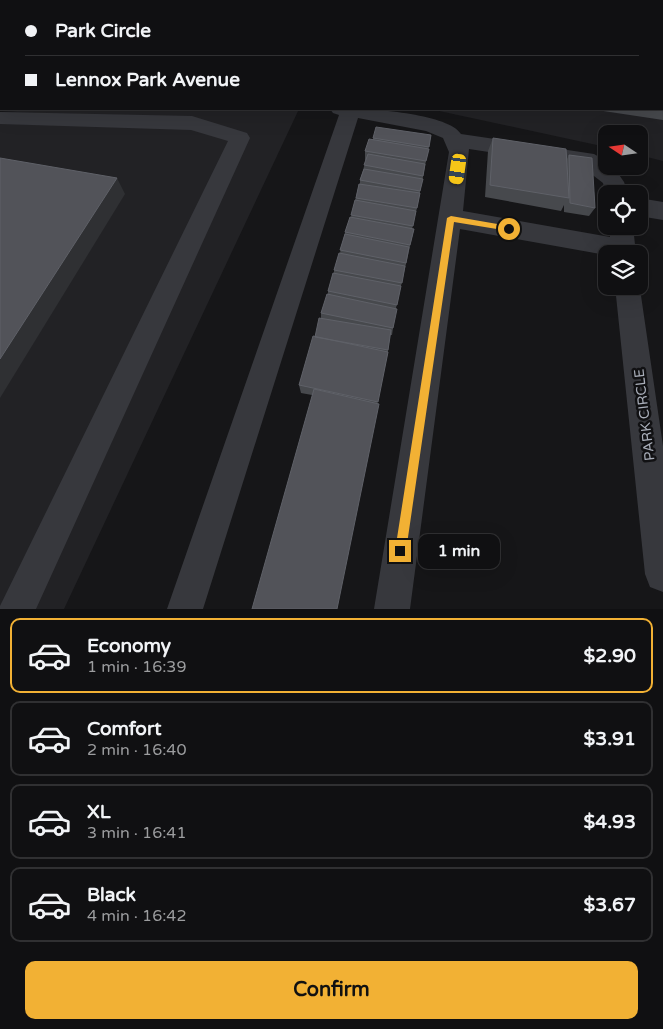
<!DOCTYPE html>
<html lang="en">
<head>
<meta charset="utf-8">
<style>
	:root { --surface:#101012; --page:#1e1e20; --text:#f1f3f6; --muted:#9c9d9f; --line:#303032; --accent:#f2b134 }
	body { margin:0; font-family:"Varela Round",sans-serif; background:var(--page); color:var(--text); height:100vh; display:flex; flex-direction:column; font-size:19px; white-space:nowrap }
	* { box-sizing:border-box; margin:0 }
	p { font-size:16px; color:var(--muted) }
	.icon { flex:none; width:28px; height:28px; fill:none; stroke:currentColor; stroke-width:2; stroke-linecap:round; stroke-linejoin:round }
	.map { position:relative; height:609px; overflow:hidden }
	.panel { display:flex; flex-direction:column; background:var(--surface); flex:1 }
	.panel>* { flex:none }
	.top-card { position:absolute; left:0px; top:0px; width:664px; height:110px; box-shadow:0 5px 20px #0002,0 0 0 1px var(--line); display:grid; align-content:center; height:110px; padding:0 25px; background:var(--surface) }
	.needle { width:32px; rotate:283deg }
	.controls { position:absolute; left:598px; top:125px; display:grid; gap:10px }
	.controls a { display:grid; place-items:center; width:50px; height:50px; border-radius:10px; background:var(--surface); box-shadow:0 5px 20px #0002,0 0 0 1px var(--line); font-size:25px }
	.end { position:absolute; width:22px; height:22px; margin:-11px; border:6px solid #f2b134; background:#111; box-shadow:0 0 0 2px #111 }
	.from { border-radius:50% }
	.bubble { position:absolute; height:35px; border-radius:10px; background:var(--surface); box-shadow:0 5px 20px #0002,0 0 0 1px var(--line); font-size:16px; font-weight:700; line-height:35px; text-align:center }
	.car { position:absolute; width:15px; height:30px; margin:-15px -8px; border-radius:6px; box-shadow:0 0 4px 1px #0007; background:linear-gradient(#f5c518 24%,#345 0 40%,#f5c518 0 76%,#345 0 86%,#f5c518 0) }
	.top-card b { display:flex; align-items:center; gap:18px; height:48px; font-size:19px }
	.top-card b+b { border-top:1px solid var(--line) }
	.top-card i { width:12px; height:12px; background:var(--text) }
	ul { padding:9px 0 0; list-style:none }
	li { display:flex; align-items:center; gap:15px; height:75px; margin:0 10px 8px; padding:0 15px; border:2px solid var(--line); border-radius:10px }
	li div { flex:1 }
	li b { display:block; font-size:19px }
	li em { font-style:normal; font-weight:700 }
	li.current { border-color:var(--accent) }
	li>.icon { width:45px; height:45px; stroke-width:1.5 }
	.cta { display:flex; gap:10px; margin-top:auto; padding:10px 25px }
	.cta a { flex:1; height:58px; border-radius:10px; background:var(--accent); color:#111; font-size:20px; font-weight:700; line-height:58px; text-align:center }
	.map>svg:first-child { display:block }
	.built { fill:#222225 }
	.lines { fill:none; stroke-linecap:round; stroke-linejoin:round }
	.minor { fill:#37383d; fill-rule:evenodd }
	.wall { fill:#47494d }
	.shaded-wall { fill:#2f3033 }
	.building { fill:#525359; stroke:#5f6168 }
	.route { fill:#f2b134 }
	.labels { text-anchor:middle; stroke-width:5; stroke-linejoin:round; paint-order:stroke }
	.street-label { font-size:14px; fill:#a8adb8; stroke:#111113 }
</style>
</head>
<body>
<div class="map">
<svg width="663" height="609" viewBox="0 0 663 609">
	<rect width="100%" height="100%" fill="#161618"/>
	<!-- built -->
	<path class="built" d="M0,0h270l4,1h-273l-1,102z
		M663,37v124l-24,-6v-21h-33v13l-176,-38h232z
		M52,109h247l-235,500h-64v-497z"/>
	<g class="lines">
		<!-- minor -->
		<path class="minor" d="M0,0h10l1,1h-10l-1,5z
			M75,0h16l1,1h-16z
			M325,0h22l1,1h-22z
			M433,0h16v1h-16z
			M525,0h17l1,1h-17z
			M662,19h1v10h-1z
			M330,109c26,-2 117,3 131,25l133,20 12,7v5h7l11,16 4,12 -22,1 -3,-12 -22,-17 -112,-17 -6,62 147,26 -1,-11h24l3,28 -30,1 -146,-26 -50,380h-36l75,-457 -6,-14 -17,-7 -68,-13 -155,491h-36l172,-494 -6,-2z
			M0,112l192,4 55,17 3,5 -214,471h-36v-3l228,-465 -37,-11 -191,-6z
			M639,198l24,4v18l-24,-4z
			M639,282l24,164v146l-13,-5 -5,-13 -30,-288h24z"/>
	</g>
	<!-- wall -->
	<path class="wall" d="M0,14h1v77h-1z
		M662,38l1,82 -73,-11h72z
		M431,135l-14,73 -5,21h2l-18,79 -3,20 -1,7h-2l-2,17 -11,52 -65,-9 -11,-2 -2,-8 22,-67v-5l7,-19v-3l6,-18v-3l6,-17 5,-21 6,-15 8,-33h1v-4l6,-20h-1v-9l8,-11v-2z
		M493,138l74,21 2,-4 26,53 -6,8 -25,-4v-7l-3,6 -76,-14 3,-46z"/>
	<!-- shaded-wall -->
	<path class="shaded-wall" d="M117,178l8,16 -125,204v-39z"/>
	<!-- building -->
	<path class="building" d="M0,14h1v10l-1,3z
		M1,30v43h-1v-42z
		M662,38h1v63h-1z
		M376,127l55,8 -2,12 -56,-9z
		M493,138l73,11 3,49 -79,-13z
		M369,139l60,10 -3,12 -61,-10z
		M368,154l57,10 -2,12 -59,-11z
		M569,155l23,3 3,50 -25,-5z
		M0,158l117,20 -117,181z
		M364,169l59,10 -3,12 -60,-11z
		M359,184l61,9 -3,15 -61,-10z
		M355,200l61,11 -3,15 -62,-11z
		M350,217l64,12 -4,16 -65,-13z
		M345,234l64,13 -3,16 -66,-13z
		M339,253l66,13 -3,17 -68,-13z
		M333,273l68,13 -4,19 -69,-14z
		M327,294l70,15 -4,19 -72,-15z
		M319,318l72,12 -3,20 -73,-13z
		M313,336l75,16 -10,50 -79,-17z
		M314,389l65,15 -42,205h-85z"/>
	<!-- route -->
	<path class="route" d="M451,216l58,10 3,3 -3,2 -55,-9 -48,329 -6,5 -5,-5 52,-333z"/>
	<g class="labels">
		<!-- street labels -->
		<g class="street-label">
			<text transform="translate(644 415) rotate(-97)" y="5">PARK CIRCLE</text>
		</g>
	</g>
</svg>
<div class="controls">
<a><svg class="needle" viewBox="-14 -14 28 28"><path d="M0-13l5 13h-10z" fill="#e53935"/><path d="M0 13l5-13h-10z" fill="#9c9d9f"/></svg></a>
<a><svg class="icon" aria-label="locate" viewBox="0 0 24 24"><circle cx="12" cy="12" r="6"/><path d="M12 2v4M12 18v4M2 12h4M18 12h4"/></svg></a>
<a><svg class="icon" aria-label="layers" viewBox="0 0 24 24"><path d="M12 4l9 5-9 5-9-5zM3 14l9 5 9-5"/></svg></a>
</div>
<i class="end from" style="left:509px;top:229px"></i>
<i class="end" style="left:400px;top:551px"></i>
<div class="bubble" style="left:418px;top:534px;width:82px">1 min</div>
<i class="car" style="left:458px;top:169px;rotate:188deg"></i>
<div class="top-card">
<b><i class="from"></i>Park Circle</b>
<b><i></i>Lennox Park Avenue</b>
</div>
</div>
<section class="panel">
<ul>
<li class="current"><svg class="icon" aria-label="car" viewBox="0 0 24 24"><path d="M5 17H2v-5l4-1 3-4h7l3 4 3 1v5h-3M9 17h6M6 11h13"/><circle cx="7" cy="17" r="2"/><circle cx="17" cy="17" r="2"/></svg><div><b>Economy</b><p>1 min · 16:39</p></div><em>$2.90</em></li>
<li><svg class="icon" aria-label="car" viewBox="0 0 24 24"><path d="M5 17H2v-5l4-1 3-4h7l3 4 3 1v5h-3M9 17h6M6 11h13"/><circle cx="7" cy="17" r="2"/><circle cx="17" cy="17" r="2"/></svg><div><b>Comfort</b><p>2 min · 16:40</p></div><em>$3.91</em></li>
<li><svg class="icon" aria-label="car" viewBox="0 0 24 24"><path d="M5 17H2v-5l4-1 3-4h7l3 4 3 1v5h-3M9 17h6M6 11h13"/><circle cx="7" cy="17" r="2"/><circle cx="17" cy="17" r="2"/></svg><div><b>XL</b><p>3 min · 16:41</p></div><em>$4.93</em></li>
<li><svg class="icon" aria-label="car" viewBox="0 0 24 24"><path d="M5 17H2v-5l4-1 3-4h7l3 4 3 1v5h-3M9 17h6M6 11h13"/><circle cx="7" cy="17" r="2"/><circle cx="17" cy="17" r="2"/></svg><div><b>Black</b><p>4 min · 16:42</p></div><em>$3.67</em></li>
</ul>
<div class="cta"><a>Confirm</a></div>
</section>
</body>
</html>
